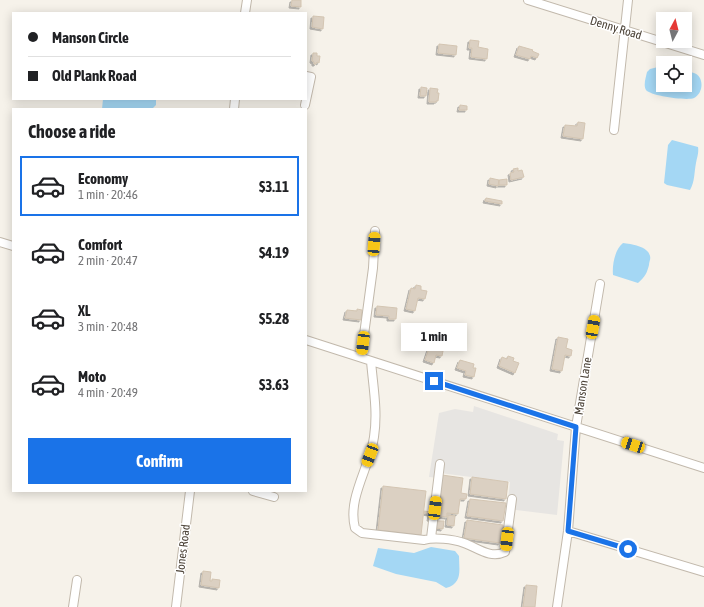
<!DOCTYPE html>
<html lang="en">
<head>
<meta charset="utf-8">
<style>
	:root { --surface:#fff; --page:#f6f6f6; --text:#202124; --muted:#757577; --line:#e0e0e0; --accent:#1a73e8 }
	body { margin:0; font-family:"Asap Condensed",sans-serif; background:var(--page); color:var(--text); height:100vh; display:flex; flex-direction:column; font-size:15px; white-space:nowrap }
	* { box-sizing:border-box; margin:0 }
	p { font-size:13px; color:var(--muted) }
	.icon { flex:none; width:22px; height:22px; fill:none; stroke:currentColor; stroke-width:2; stroke-linecap:round; stroke-linejoin:round }
	.map { position:relative; flex:1; overflow:hidden }
	.sheet { position:absolute; left:12px; top:108px; width:295px; height:384px; display:flex; flex-direction:column; background:var(--surface); border-radius:0px; box-shadow:0 2px 10px #0003 }
	.sheet>* { flex:none }
	.guide { position:absolute; left:12px; top:12px; width:295px; height:88px; border-radius:0px; box-shadow:0 2px 10px #0003; display:grid; align-content:center; height:88px; padding:0 16px; background:var(--surface) }
	.needle { width:26px; rotate:7deg }
	.tools { position:absolute; left:656px; top:12px; display:grid; gap:8px }
	.tools a { display:grid; place-items:center; width:36px; height:36px; border-radius:0px; background:var(--surface); box-shadow:0 2px 10px #0003; font-size:20px }
	.end { position:absolute; width:18px; height:18px; margin:-9px; border:5px solid #1a73e8; background:#fff; box-shadow:0 0 0 2px #fff }
	.from { border-radius:50% }
	.bubble { position:absolute; height:28px; border-radius:0px; background:var(--surface); box-shadow:0 2px 10px #0003; font-size:13px; font-weight:700; line-height:28px; text-align:center }
	.car { position:absolute; width:12px; height:24px; margin:-12px -6px; border-radius:5px; box-shadow:0 0 3px 1px #0007; background:linear-gradient(#f5c518 24%,#345 0 40%,#f5c518 0 76%,#345 0 86%,#f5c518 0) }
	.guide b { display:flex; align-items:center; gap:14px; height:38px; font-size:15px }
	.guide b+b { border-top:1px solid var(--line) }
	.guide i { width:10px; height:10px; background:var(--text) }
	ul { padding:0; list-style:none }
	li { display:flex; align-items:center; gap:12px; height:60px; margin:0 8px 6px; padding:0 8px; border:2px solid transparent; border-radius:0px }
	li div { flex:1 }
	li b { display:block; font-size:15px }
	li em { font-style:normal; font-weight:700 }
	li.current { border-color:var(--accent) }
	li>.icon { width:36px; height:36px; stroke-width:1.5 }
	h2 { padding:0 16px; font-size:18px; line-height:48px }
	.primary-button { display:flex; gap:8px; margin-top:auto; padding:8px 16px }
	.primary-button a { flex:1; height:46px; border-radius:0px; background:var(--accent); color:#fff; font-size:16px; font-weight:700; line-height:46px; text-align:center }
	.map>svg:first-child { display:block }
	.parking { fill:#e7e5e2 }
	.water { fill:#a4d7f4 }
	.building { fill:#dbd0c2; stroke:#d3c5b2; filter:url(#shadow) }
	.lines { fill:none; stroke-linecap:round; stroke-linejoin:round }
	.minor-casing { stroke:#c2b9ac; stroke-width:10 }
	.minor { stroke:#fff; stroke-width:8 }
	.route { stroke:#1a73e8; stroke-width:5 }
	.labels { text-anchor:middle; stroke-width:3; stroke-linejoin:round; paint-order:stroke }
	.street-label { font-size:12px; fill:#4b4237; stroke:#fff }
</style>
</head>
<body>
<div class="map">
<svg width="704" height="607" viewBox="0 0 704 607">
	<defs>
		<filter id="shadow"><feDropShadow dx="-2" dy="2" stdDeviation="0" flood-color="#0004"/></filter>
	</defs>
	<rect width="100%" height="100%" fill="#f6f2ea"/>
	<!-- parking -->
	<path class="parking" d="M474,406l84,28 -1,6 7,1 -7,74 -50,-6 3,-27 -70,-9 -1,5 -10,-1 10,-64 16,-4 18,3z"/>
	<!-- water -->
	<path class="water" d="M658,67l5,1v17h22v-14c3,1 7,1 9,2 10,3 10,20 0,25 -7,3 -43,-2 -48,-8 -3,-5 0,-13 1,-18l3,-3z
		M103,99h53v6l-4,4h-50z
		M672,140l26,7c1,6 -1,10 -2,16 -2,10 -1,18 -6,27l-23,-5 -3,-2 4,-38z
		M623,243c8,1 25,3 27,13 1,3 -1,6 -1,9 -2,8 -4,12 -11,18l-25,-8c-1,-10 2,-26 10,-32z
		M431,547l24,4 4,5c0,14 4,27 -13,32l-10,-6 -40,-8 -23,-8 5,-18 36,5z"/>
	<!-- building -->
	<path class="building" d="M292,0h9v7l-10,-1z
		M313,16l11,1 -1,12 -11,-2z
		M470,40l9,1 -1,6 10,2 -1,10 -16,-2 1,-9h-3z
		M439,44l18,2 -1,9 -18,-2z
		M519,46l14,4 -1,1 7,3 -2,4 -6,-2 -1,3 -14,-4z
		M313,53h4v3h3l-1,7 -2,-1 -1,2h-2v-2l-2,-1z
		M421,87l6,1 -1,8h-6z
		M430,88l8,1 -1,4h2l-1,8h-2v1h-7z
		M460,105l7,1v4h-8z
		M578,122l7,1 -2,16 -20,-3 2,-11 12,1z
		M518,168v3l4,-1 2,7 -13,3 -1,-7 4,-1 -1,-3z
		M490,178l9,2 -1,6 -9,-2z
		M507,179v6h-8v-5z
		M486,198l16,3v3l-17,-3z
		M416,285l5,1v4l6,1 -2,8 -7,-1 -3,13 -9,-2 5,-21 4,1z
		M377,306l20,2 -1,11h-7v-3l-13,-1z
		M357,309l5,1 -1,10 -16,-2 2,-8 10,1z
		M558,337l10,2 -2,9 6,2 -1,6 -6,-1 -3,16 -10,-2z
		M429,348l14,3 -1,5 -6,-1 -2,8 -9,-3z
		M508,356l6,2 -1,3 6,2 -4,10 -16,-7 3,-9 5,2z
		M460,360l14,4 -1,4h3l-2,9 -9,-2 1,-4 -9,-3z
		M442,475l21,3 -2,15 6,1 -1,5h-6l-2,15 -11,-1v4l-10,-1 -1,4 -7,-1 1,-5 -6,-1v-2l13,2z
		M472,477l36,5 -2,17 -36,-5z
		M383,486l43,5 -5,44 -43,-5z
		M470,499l36,4 -3,18 -36,-5z
		M448,515l7,1 -1,10 -7,-1z
		M467,520l36,5 -3,18 -36,-5z
		M437,521h7l-1,8 -7,-1z
		M203,571l8,1 -1,9h2v-2l8,1 -1,8 -18,-3z
		M526,585l11,1 -2,21h-12z"/>
	<g class="lines">
		<!-- minor casing -->
		<g class="minor-casing">
			<path id="minor" d="M528,0l176,55
				M245,13l2,-13
				M305,105l6,-28 -5,-1
				M234,109l1,-10
				M614,130l14,-130
				M0,242l13,4
				M306,340l398,128
				M361,357l12,-89 2,-37
				M371,361c2,25 7,50 3,76 -4,30 -27,61 -19,91l7,5 62,7c10,-3 29,-1 40,3 14,5 26,16 41,9l7,-53
				M253,491l21,6
				M568,531l136,41
				M431,538l9,-74
				M73,607l4,-27
				M176,607l14,-116
				M557,607l11,-76 8,-104 24,-143"/>
		</g>
		<!-- minor -->
		<use href="#minor" class="minor"/>
	</g>
	<g class="lines">
		<!-- route -->
		<path class="route" d="M434,381l142,46 -8,104 60,18"/>
	</g>
	<g class="labels">
		<!-- street labels -->
		<g class="street-label">
			<text transform="translate(616 28) rotate(17)" y="4">Denny Road</text>
			<text transform="translate(583 386) rotate(-81)" y="4">Manson Lane</text>
			<text transform="translate(183 549) rotate(-83)" y="4">Jones Road</text>
		</g>
	</g>
</svg>
<div class="tools">
<a><svg class="needle" viewBox="-14 -14 28 28"><path d="M0-13l5 13h-10z" fill="#e53935"/><path d="M0 13l5-13h-10z" fill="#757577"/></svg></a>
<a><svg class="icon" aria-label="locate" viewBox="0 0 24 24"><circle cx="12" cy="12" r="6"/><path d="M12 2v4M12 18v4M2 12h4M18 12h4"/></svg></a>
</div>
<i class="end from" style="left:628px;top:549px"></i>
<i class="end" style="left:434px;top:381px"></i>
<div class="bubble" style="left:401px;top:323px;width:66px">1 min</div>
<i class="car" style="left:374px;top:244px;rotate:4deg"></i>
<i class="car" style="left:593px;top:327px;rotate:10deg"></i>
<i class="car" style="left:363px;top:343px;rotate:187deg"></i>
<i class="car" style="left:633px;top:445px;rotate:288deg"></i>
<i class="car" style="left:370px;top:455px;rotate:201deg"></i>
<i class="car" style="left:435px;top:508px;rotate:7deg"></i>
<i class="car" style="left:507px;top:539px;rotate:187deg"></i>
<div class="guide">
<b><i class="from"></i>Manson Circle</b>
<b><i></i>Old Plank Road</b>
</div>
<section class="sheet">
<h2>Choose a ride</h2>
<ul>
<li class="current"><svg class="icon" aria-label="car" viewBox="0 0 24 24"><path d="M5 17H2v-5l4-1 3-4h7l3 4 3 1v5h-3M9 17h6M6 11h13"/><circle cx="7" cy="17" r="2"/><circle cx="17" cy="17" r="2"/></svg><div><b>Economy</b><p>1 min · 20:46</p></div><em>$3.11</em></li>
<li><svg class="icon" aria-label="car" viewBox="0 0 24 24"><path d="M5 17H2v-5l4-1 3-4h7l3 4 3 1v5h-3M9 17h6M6 11h13"/><circle cx="7" cy="17" r="2"/><circle cx="17" cy="17" r="2"/></svg><div><b>Comfort</b><p>2 min · 20:47</p></div><em>$4.19</em></li>
<li><svg class="icon" aria-label="car" viewBox="0 0 24 24"><path d="M5 17H2v-5l4-1 3-4h7l3 4 3 1v5h-3M9 17h6M6 11h13"/><circle cx="7" cy="17" r="2"/><circle cx="17" cy="17" r="2"/></svg><div><b>XL</b><p>3 min · 20:48</p></div><em>$5.28</em></li>
<li><svg class="icon" aria-label="car" viewBox="0 0 24 24"><path d="M5 17H2v-5l4-1 3-4h7l3 4 3 1v5h-3M9 17h6M6 11h13"/><circle cx="7" cy="17" r="2"/><circle cx="17" cy="17" r="2"/></svg><div><b>Moto</b><p>4 min · 20:49</p></div><em>$3.63</em></li>
</ul>
<div class="primary-button"><a>Confirm</a></div>
</section>
</div>
</body>
</html>
